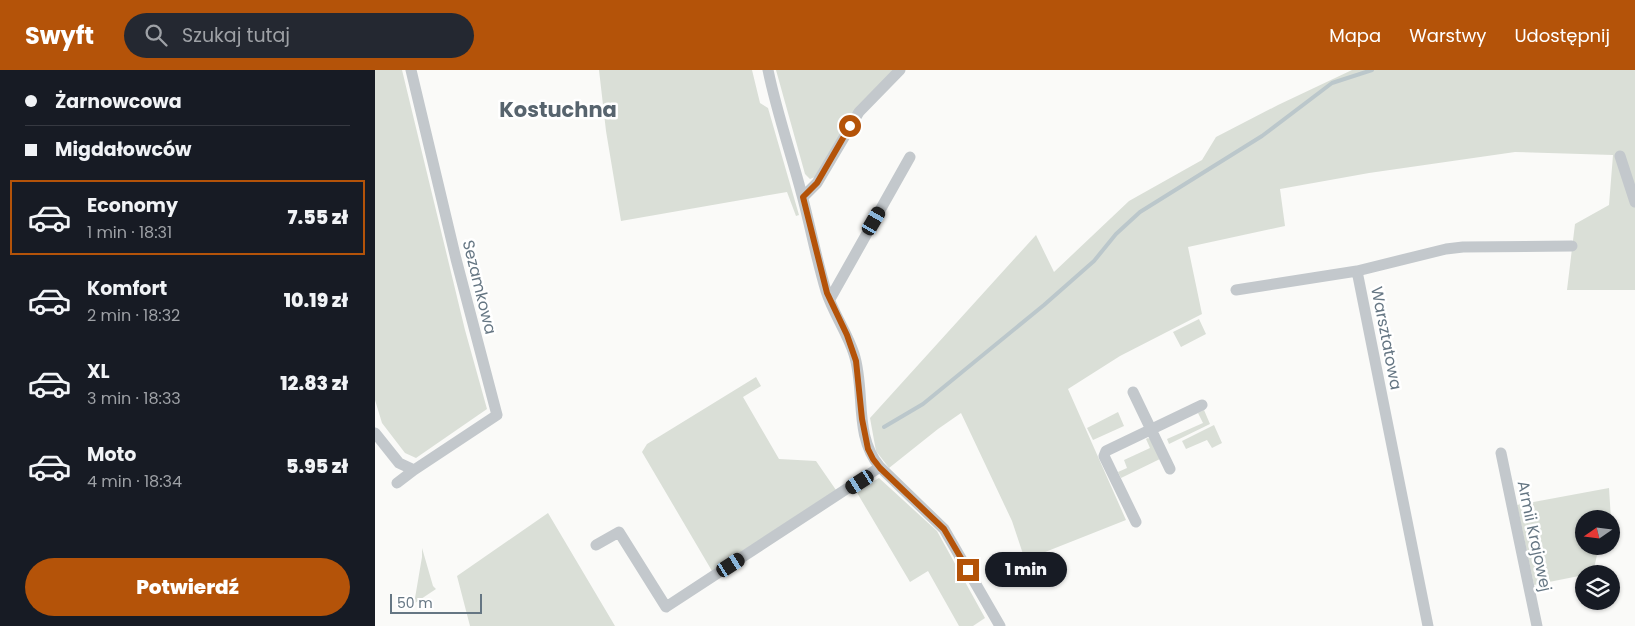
<!DOCTYPE html>
<html lang="pl">
<head>
<meta charset="utf-8">
<style>
	:root { --surface:#171b24; --page:#242831; --text:#f1f3f6; --muted:#9ea1a6; --line:#363941; --accent:#b45309 }
	body { margin:0; font-family:Poppins,sans-serif; background:var(--page); color:var(--text); height:100vh; display:flex; flex-direction:column; font-size:19px; white-space:nowrap }
	* { box-sizing:border-box; margin:0 }
	p { font-size:16px; color:var(--muted) }
	.icon { flex:none; width:28px; height:28px; fill:none; stroke:currentColor; stroke-width:2; stroke-linecap:round; stroke-linejoin:round }
	.map { position:relative; flex:1; overflow:hidden }
	.side { display:flex; flex-direction:column; background:var(--surface); width:375px }
	.side>* { flex:none }
	.hud { display:grid; align-content:center; height:110px; padding:0 25px; background:var(--surface) }
	.needle { width:32px; rotate:256deg }
	.fabs { position:absolute; left:1200px; top:440px; display:grid; gap:10px }
	.fabs a { display:grid; place-items:center; width:45px; height:45px; border-radius:50%; background:var(--surface); box-shadow:0 1px 4px #0004; font-size:25px }
	.scale { position:absolute; left:15px; bottom:12px; width:92px; box-sizing:border-box; padding-left:5px; border:2px solid #657683; border-top:0; font-size:14px; line-height:18px; white-space:nowrap; color:#657683; -webkit-text-stroke:4px #fff; paint-order:stroke }
	.end { position:absolute; width:22px; height:22px; margin:-11px; border:6px solid #b45309; background:#fff; box-shadow:0 0 0 2px #fff }
	.from { border-radius:50% }
	.bubble { position:absolute; height:35px; border-radius:18px; background:var(--surface); box-shadow:0 1px 4px #0004; font-size:16px; font-weight:800; line-height:35px; text-align:center }
	.car { position:absolute; width:15px; height:30px; margin:-15px -8px; border-radius:6px; box-shadow:0 0 4px 1px #0007; background:linear-gradient(#222 24%,#8ab4d8 0 40%,#222 0 76%,#8ab4d8 0 86%,#222 0) }
	.hud b { display:flex; align-items:center; gap:18px; height:48px; font-size:19px }
	.hud b+b { border-top:1px solid var(--line) }
	.hud i { width:12px; height:12px; background:var(--text) }
	ul { padding:0; list-style:none }
	li { display:flex; align-items:center; gap:15px; height:75px; margin:0 10px 8px; padding:0 15px; border:2px solid transparent; border-radius:0px }
	li div { flex:1 }
	li b { display:block; font-size:19px }
	li em { font-style:normal; font-weight:800 }
	li.active { border-color:var(--accent) }
	li>.icon { width:45px; height:45px; stroke-width:1.5 }
	.button { display:flex; gap:10px; margin-top:auto; padding:10px 25px }
	.button a { flex:1; height:58px; border-radius:30px; background:var(--accent); color:#fff; font-size:20px; font-weight:800; line-height:58px; text-align:center }
	header { display:flex; align-items:center; gap:30px; box-sizing:border-box; height:70px; padding:0 25px; background:var(--accent); color:#fff }
	header strong { font-size:24px }
	nav { display:flex; gap:28px; margin-inline-start:auto; font-size:18px }
	.search { width:350px; height:45px; background:var(--page); display:flex; align-items:center; gap:12px; box-sizing:border-box; padding:0 18px; border-radius:28px; color:var(--muted); font-size:19px }
	main { display:flex; flex:1; min-height:0 }
	.map>svg:first-child { display:block }
	.green { fill:#dadfd7 }
	.lines { fill:none; stroke-linecap:round; stroke-linejoin:round }
	.stream { stroke:#bbc7cb; stroke-width:4 }
	.minor { stroke:#c3c8cc; stroke-width:11 }
	.route { stroke:#b45309; stroke-width:6 }
	.labels { text-anchor:middle; stroke-width:5; stroke-linejoin:round; paint-order:stroke }
	.street-label { font-size:16px; fill:#657683; stroke:#fff }
	.district-label { font-size:21px; font-weight:bold; fill:#57646e; stroke:#fff }
</style>
</head>
<body>
<header>
<strong>Swyft</strong>
<div class="search"><svg class="icon" aria-label="search" viewBox="0 0 24 24"><circle cx="10" cy="10" r="6"/><path d="M15 15l6 6"/></svg>Szukaj tutaj</div>
<nav><a>Mapa</a><a>Warstwy</a><a>Udostępnij</a></nav>
</header>
<main>
<section class="side">
<div class="hud">
<b><i class="from"></i>Żarnowcowa</b>
<b><i></i>Migdałowców</b>
</div>
<ul>
<li class="active"><svg class="icon" aria-label="car" viewBox="0 0 24 24"><path d="M5 17H2v-5l4-1 3-4h7l3 4 3 1v5h-3M9 17h6M6 11h13"/><circle cx="7" cy="17" r="2"/><circle cx="17" cy="17" r="2"/></svg><div><b>Economy</b><p>1 min · 18:31</p></div><em>7.55 zł</em></li>
<li><svg class="icon" aria-label="car" viewBox="0 0 24 24"><path d="M5 17H2v-5l4-1 3-4h7l3 4 3 1v5h-3M9 17h6M6 11h13"/><circle cx="7" cy="17" r="2"/><circle cx="17" cy="17" r="2"/></svg><div><b>Komfort</b><p>2 min · 18:32</p></div><em>10.19 zł</em></li>
<li><svg class="icon" aria-label="car" viewBox="0 0 24 24"><path d="M5 17H2v-5l4-1 3-4h7l3 4 3 1v5h-3M9 17h6M6 11h13"/><circle cx="7" cy="17" r="2"/><circle cx="17" cy="17" r="2"/></svg><div><b>XL</b><p>3 min · 18:33</p></div><em>12.83 zł</em></li>
<li><svg class="icon" aria-label="car" viewBox="0 0 24 24"><path d="M5 17H2v-5l4-1 3-4h7l3 4 3 1v5h-3M9 17h6M6 11h13"/><circle cx="7" cy="17" r="2"/><circle cx="17" cy="17" r="2"/></svg><div><b>Moto</b><p>4 min · 18:34</p></div><em>5.95 zł</em></li>
</ul>
<div class="button"><a>Potwierdź</a></div>
</section>
<div class="map">
<svg width="1260" height="556" viewBox="0 0 1260 556">
	<rect width="100%" height="100%" fill="#fafaf8"/>
	<!-- green -->
	<path class="green" d="M0,0h27l63,260 22,79 -71,49 -11,-5 -23,-30 -7,-23z
		M224,0h153l8,33 8,5 31,107 -3,1 -9,-24 -166,29 -15,-90z
		M401,0h119l-80,107 -5,2 -5,-5z
		M977,0h283v220h-68l8,-66 34,-19 4,-50 -98,-3 -146,21 -89,16 5,37 -97,21 14,67 -82,42 -52,33 58,131 -101,40 -13,-39 -51,-108 -23,16 -49,39 -13,-17 -6,-33 166,-183 18,37 75,-71 73,-41 14,-23 62,-32z
		M824,249l7,15 -25,13 -8,-15z
		M381,307l5,9 -18,11 36,62 37,2 20,29 -124,81 -70,-119 5,-8z
		M829,340l6,14 -41,20 -2,-5 36,-16 -5,-10z
		M743,342l6,14 -31,14 -6,-12z
		M839,355l8,18 -10,5 -5,-8 -21,9 -4,-8z
		M773,368l2,1 10,20 -39,19 -3,-6 9,-4 -3,-8 26,-12 -4,-9z
		M504,408l58,53 48,87 -12,8h-14l-31,-55 -18,11 -54,-91z
		M1234,418l2,31h-27v27h15l-6,27 -9,1v1l-50,10 -17,-80z
		M173,443l67,113h-145l-13,-50z
		M47,478l11,38 3,3 -21,14v-5l7,-41z"/>
	<g class="lines">
		<!-- stream -->
		<path class="stream" d="M509,357l39,-23 121,-99 50,-44 22,-27 24,-22 122,-76 70,-53 40,-13"/>
		<!-- minor -->
		<path class="minor" d="M393,0c9,44 24,86 35,129 8,31 14,62 23,92 7,22 21,41 28,63 12,37 -1,82 26,113l64,62 56,97
			M1245,86l15,46
			M428,127l14,-14 42,-71 41,-42
			M861,220l121,-19
			M455,229l80,-142
			M758,322l37,77
			M0,363l24,30 15,7 83,-55 -41,-156 -45,-189
			M1126,383l36,173
			M22,413l17,-13
			M761,452l-32,-66 2,-5 96,-46
			M221,475l23,-13 47,75 214,-140
			M1053,556l-71,-355 89,-22 17,-2 109,-1"/>
	</g>
	<g class="lines">
		<!-- route -->
		<path class="route" d="M475,56l-33,57 -14,14 24,96 20,42 9,26 6,58 6,30 5,10 7,9 64,61 24,41"/>
	</g>
	<g class="labels">
		<!-- street labels -->
		<g class="street-label">
			<text transform="translate(105 217) rotate(76)" y="6">Sezamkowa</text>
			<text transform="translate(1012 268) rotate(79)" y="6">Warsztatowa</text>
			<text transform="translate(1160 466) rotate(78)" y="6">Armii Krajowej</text>
		</g>
		<!-- district labels -->
		<g class="district-label">
			<text x="183" y="47">Kostuchna</text>
		</g>
	</g>
</svg>
<div class="fabs">
<a><svg class="needle" viewBox="-14 -14 28 28"><path d="M0-13l5 13h-10z" fill="#e53935"/><path d="M0 13l5-13h-10z" fill="#9ea1a6"/></svg></a>
<a><svg class="icon" aria-label="layers" viewBox="0 0 24 24"><path d="M12 4l9 5-9 5-9-5zM3 14l9 5 9-5"/></svg></a>
</div>
<div class="scale">50 m</div>
<i class="end from" style="left:475px;top:56px"></i>
<i class="end" style="left:593px;top:500px"></i>
<div class="bubble" style="left:610px;top:482px;width:82px">1 min</div>
<i class="car" style="left:499px;top:151px;rotate:30deg"></i>
<i class="car" style="left:485px;top:412px;rotate:237deg"></i>
<i class="car" style="left:356px;top:495px;rotate:57deg"></i>
</div>
</main>
</body>
</html>
